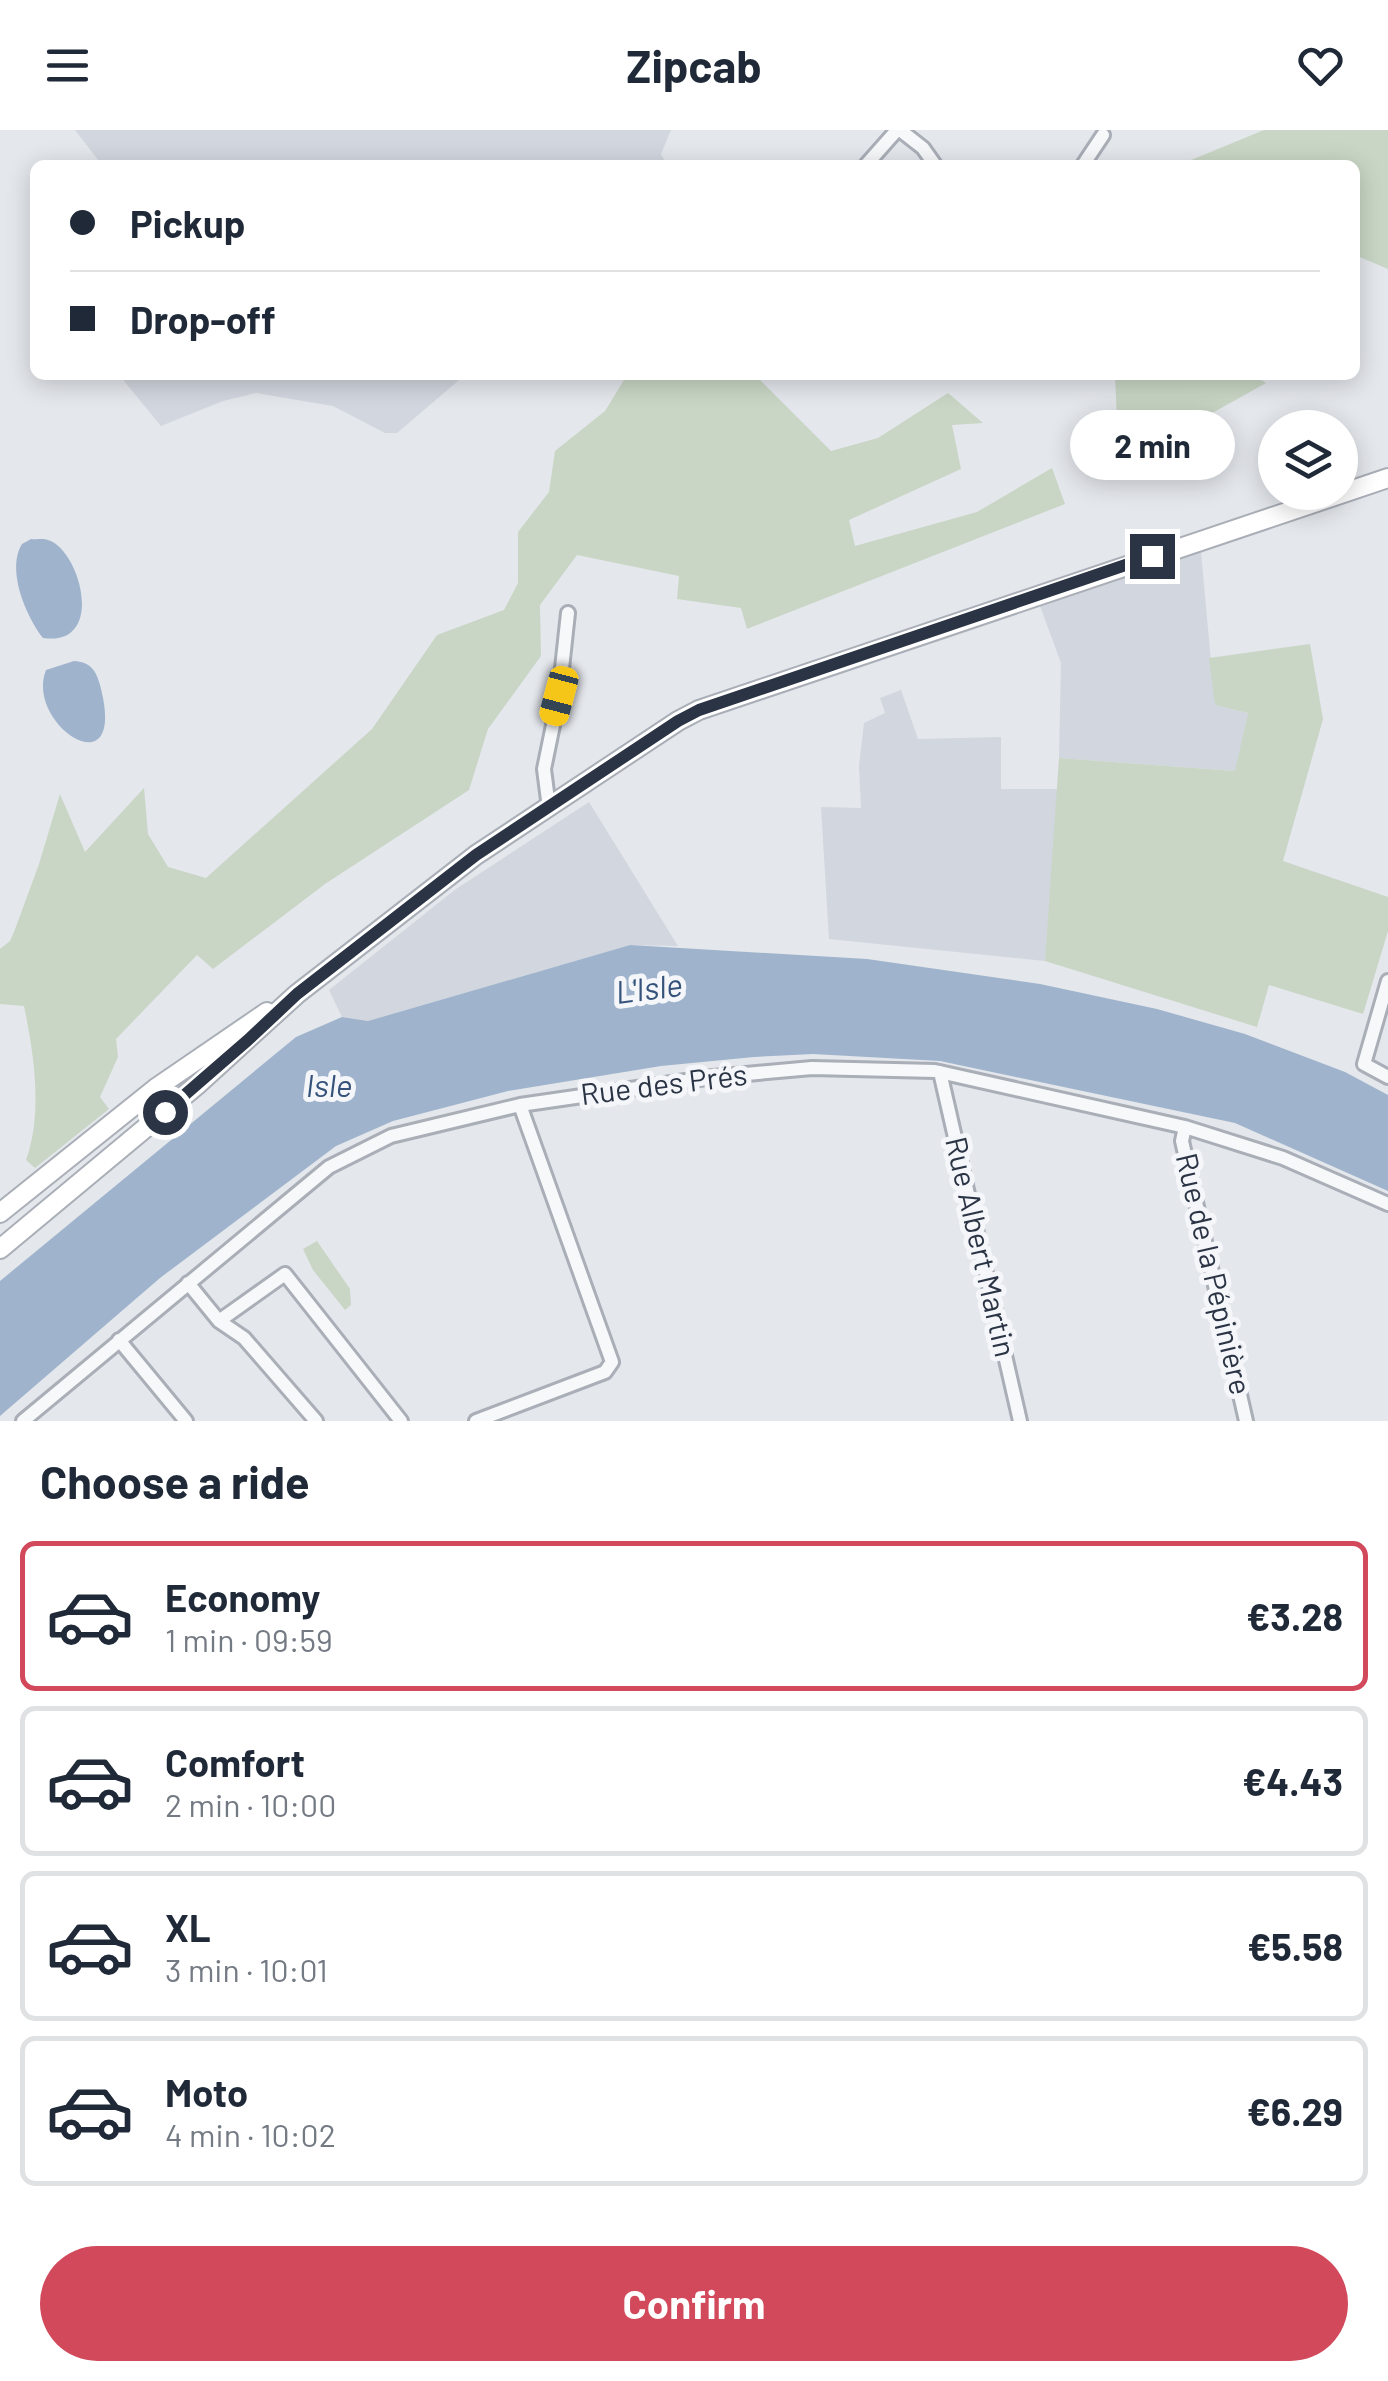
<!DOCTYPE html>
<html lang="en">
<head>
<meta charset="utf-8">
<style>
	:root { --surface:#fff; --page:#f2f2f3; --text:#1f2937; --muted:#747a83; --line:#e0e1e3; --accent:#d1495b }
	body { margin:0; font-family:Barlow,sans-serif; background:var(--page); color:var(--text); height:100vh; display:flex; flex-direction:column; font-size:38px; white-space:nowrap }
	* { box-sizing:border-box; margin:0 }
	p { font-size:32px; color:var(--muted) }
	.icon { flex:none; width:55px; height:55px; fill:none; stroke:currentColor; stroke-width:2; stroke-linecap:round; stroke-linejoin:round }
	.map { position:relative; height:1291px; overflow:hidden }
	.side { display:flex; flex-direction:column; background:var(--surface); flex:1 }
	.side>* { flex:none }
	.hud { position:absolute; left:30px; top:30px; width:1330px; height:220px; border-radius:15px; box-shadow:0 5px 25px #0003; display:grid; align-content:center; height:220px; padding:0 40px; background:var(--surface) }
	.tools { position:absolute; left:1258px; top:280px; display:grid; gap:20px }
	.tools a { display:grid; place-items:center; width:100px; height:100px; border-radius:50%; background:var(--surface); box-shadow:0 5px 25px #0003; font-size:50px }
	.end { position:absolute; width:45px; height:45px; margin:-22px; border:12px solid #2b3445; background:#fff; box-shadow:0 0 0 5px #fff }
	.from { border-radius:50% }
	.bubble { position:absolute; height:70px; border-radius:35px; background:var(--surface); box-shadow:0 5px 25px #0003; font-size:32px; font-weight:700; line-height:70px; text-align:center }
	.car { position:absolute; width:30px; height:60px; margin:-30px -15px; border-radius:12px; box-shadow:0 0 8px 2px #0007; background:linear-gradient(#f5c518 24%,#345 0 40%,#f5c518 0 76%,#345 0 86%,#f5c518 0) }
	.hud b { display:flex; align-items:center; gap:35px; height:95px; font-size:38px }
	.hud b+b { border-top:2px solid var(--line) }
	.hud i { width:25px; height:25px; background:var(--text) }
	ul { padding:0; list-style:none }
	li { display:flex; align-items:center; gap:30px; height:150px; margin:0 20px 15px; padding:0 20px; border:5px solid var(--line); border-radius:15px }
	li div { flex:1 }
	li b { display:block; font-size:38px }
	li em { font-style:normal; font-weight:700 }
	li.selected { border-color:var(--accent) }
	li>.icon { width:90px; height:90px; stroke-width:1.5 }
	h2 { padding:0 40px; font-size:45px; line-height:120px }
	.cta { display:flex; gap:20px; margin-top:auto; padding:20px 40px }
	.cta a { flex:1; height:115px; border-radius:60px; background:var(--accent); color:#fff; font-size:40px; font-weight:700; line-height:115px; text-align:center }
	header { display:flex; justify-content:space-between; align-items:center; height:130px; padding:0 40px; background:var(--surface); font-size:45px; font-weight:700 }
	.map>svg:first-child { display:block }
	.built { fill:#d2d6de }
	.green { fill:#c9d6c5 }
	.water { fill:#9fb4cc }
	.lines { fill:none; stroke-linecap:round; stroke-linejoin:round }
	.street-casing { stroke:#a9aeb7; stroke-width:18 }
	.secondary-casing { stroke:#a9aeb7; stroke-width:22 }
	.street { stroke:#f7f8fa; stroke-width:12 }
	.secondary { stroke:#fff; stroke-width:18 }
	.route { stroke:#2b3445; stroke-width:12 }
	.labels { text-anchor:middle; stroke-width:10; stroke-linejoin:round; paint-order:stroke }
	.street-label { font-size:30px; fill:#2b3445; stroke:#f4f6f9 }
	.water-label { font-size:32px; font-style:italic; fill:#34527a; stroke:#f4f6f9 }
</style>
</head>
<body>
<header><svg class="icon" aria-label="menu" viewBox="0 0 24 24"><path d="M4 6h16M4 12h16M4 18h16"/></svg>Zipcab<svg class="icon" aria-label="heart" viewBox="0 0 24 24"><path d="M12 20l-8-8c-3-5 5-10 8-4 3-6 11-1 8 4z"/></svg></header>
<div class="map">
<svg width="1388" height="1291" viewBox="0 0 1388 1291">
	<rect width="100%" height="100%" fill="#e4e7ec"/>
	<!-- built -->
	<path class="built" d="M75,0h596l-10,24 6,11h-565z
		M119,245h346l-68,58h-12l-52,-27 -77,-13 -33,8 -62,25z
		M1201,422l14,153 33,8 -12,58 -177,-13 2,-95 -21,-57z
		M901,560l17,49 83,-2v52h57l-13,172 -216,-22 -8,-132 40,1 -2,-42 5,-43 21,-10 -5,-15z
		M589,672l89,144 -48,-1 -262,76 -26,-4 -13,-27 127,-101z"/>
	<!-- green -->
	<path class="green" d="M1264,0h124v139l-33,-14v-90h-176z
		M627,245h128l76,76 47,-13 70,-45 35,30 -31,2 9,44 -112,51 6,26 122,-34 75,-44 13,36 -318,125 -6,-21 -64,-9 2,-23 -102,-21 -37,50 1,51 -53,73 -19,61 -144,94 -112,85 -16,-14 -81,84 2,18 -18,40 9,12 -74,59 -9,-8c17,-46 8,-106 -2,-154l-24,-2v-55l10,-8 4,-9 25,-68 21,-70 25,58 59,-64 4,46 20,33 38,11 166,-149 65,-94 67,-25 14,-27v-51l31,-40 6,-41 50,-40z
		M1115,245h137l14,8 -147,82z
		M1310,514l13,75 -40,142 105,36v34l-25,83 -94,-29 -12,42 -212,-66 14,-203 176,13 13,-58 -33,-8 -6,-47z
		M317,1111l33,48 1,16 -6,5 -32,-40 -10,-21z"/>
	<!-- water -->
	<path class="water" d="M31,409c6,1 12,-1 17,1 32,9 59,107 -5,98 -17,-22 -37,-68 -21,-94z
		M74,531c16,1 22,9 26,24 29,108 -76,40 -54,-15z
		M630,815l237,14 173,25 117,25 88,25 100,38 43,23v96l-153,-68 -295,-62 -127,-7 -59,3 -93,9 -153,25 -115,30 -57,25 -176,132 -160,138v-135l296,-244 46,-20 26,4z"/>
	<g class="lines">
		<!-- street casing -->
		<g class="street-casing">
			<path id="street" d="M900,0l23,18 12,17
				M866,35l31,-35
				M1083,35l20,-30
				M549,678l-5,-39 15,-73 9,-83
				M1388,851l-24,83 24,13
				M940,942l80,349
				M1185,997l-3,14 64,280
				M188,1153l31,38 25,17 72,83
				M219,1191l66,-47 116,147
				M119,1210l67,81
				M23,1291l306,-254 62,-31 129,-31 193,-28 99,-9 123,3 250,56 98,31 105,46
				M476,1291l129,-49 7,-10 -92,-257"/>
		</g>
		<!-- secondary casing -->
		<g class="secondary-casing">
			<path id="secondary" d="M0,1083l156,-125 111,-76
				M0,1119l197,-164 100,-91 179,-139 202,-134 21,-11 689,-232"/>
		</g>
		<!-- street -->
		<use href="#street" class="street"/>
		<!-- secondary -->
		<use href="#secondary" class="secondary"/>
	</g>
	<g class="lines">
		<!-- route -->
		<path class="route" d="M165,982l83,-72 49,-46 179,-139 202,-134 21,-11 453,-154"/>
	</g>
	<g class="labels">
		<!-- street labels -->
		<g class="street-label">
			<text transform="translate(664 955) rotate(-7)" y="10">Rue des Prés</text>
			<text transform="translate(980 1117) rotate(77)" y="10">Rue Albert Martin</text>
			<text transform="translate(1213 1144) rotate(77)" y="10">Rue de la Pépinière</text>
		</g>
		<!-- water labels -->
		<g class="water-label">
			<text transform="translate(649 859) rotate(-7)" y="11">L'Isle</text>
			<text x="329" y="967">Isle</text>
		</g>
	</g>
</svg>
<div class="tools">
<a><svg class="icon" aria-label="layers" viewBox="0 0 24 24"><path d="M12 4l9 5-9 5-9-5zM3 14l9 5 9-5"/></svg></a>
</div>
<i class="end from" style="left:165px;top:982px"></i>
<i class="end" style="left:1152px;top:426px"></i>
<div class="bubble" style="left:1070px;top:280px;width:165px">2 min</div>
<i class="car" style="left:559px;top:566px;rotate:195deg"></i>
<div class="hud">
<b><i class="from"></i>Pickup</b>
<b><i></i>Drop-off</b>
</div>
</div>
<section class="side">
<h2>Choose a ride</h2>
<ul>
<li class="selected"><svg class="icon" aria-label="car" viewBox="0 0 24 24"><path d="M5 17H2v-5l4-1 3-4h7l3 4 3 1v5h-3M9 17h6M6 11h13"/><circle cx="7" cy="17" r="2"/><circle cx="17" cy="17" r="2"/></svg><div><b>Economy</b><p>1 min · 09:59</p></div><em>€3.28</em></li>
<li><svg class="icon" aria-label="car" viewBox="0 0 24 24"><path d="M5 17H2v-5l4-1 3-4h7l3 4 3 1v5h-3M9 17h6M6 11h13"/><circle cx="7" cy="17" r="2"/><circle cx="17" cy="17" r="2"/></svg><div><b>Comfort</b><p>2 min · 10:00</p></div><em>€4.43</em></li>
<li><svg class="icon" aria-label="car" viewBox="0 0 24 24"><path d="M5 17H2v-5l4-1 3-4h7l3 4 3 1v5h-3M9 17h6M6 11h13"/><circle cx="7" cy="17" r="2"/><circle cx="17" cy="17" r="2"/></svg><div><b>XL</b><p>3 min · 10:01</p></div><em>€5.58</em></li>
<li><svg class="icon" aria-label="car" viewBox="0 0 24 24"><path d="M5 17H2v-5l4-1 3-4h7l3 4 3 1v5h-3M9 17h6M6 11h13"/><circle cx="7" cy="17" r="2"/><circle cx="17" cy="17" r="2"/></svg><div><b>Moto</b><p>4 min · 10:02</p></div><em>€6.29</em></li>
</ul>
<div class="cta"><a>Confirm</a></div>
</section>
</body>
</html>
